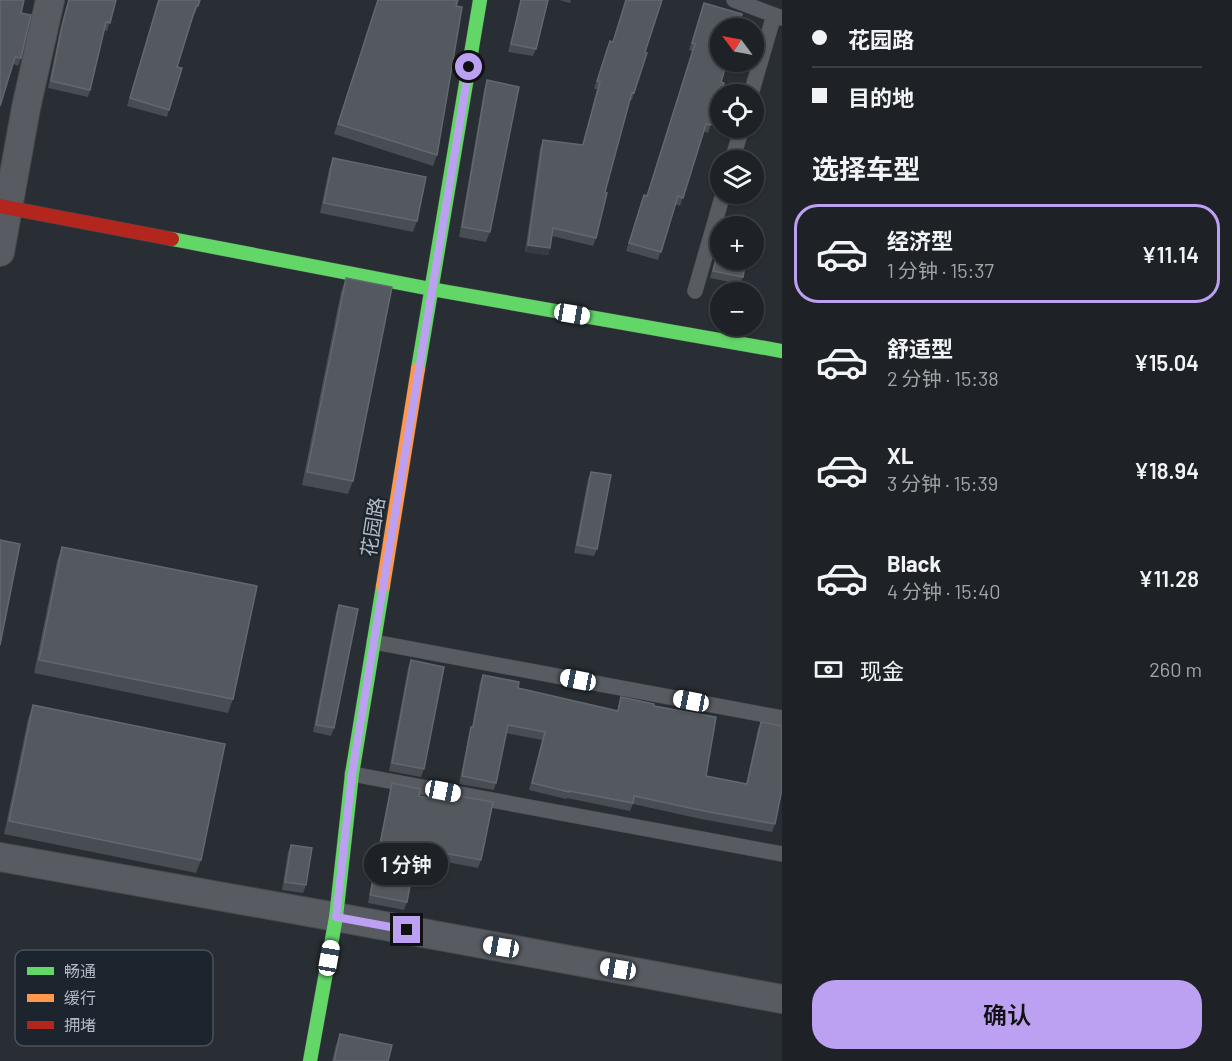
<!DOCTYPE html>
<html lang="zh">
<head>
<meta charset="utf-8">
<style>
	:root { --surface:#1e2226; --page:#262a2e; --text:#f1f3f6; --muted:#a1a4a7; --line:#3c3f43; --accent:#bca0f2 }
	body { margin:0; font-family:Barlow,"Noto Sans SC",sans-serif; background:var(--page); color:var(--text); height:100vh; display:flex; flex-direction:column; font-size:22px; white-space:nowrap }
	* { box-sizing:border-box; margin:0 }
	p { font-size:20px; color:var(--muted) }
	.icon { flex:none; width:33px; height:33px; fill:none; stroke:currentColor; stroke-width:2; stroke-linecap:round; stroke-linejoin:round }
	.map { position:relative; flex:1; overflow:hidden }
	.drawer { display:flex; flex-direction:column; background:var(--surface); width:450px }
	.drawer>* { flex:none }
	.guide { display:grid; align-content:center; height:132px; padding:0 30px; background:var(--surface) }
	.needle { width:39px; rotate:302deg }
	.fabs { position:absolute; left:710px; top:18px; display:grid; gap:12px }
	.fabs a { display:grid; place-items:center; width:54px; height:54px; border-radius:50%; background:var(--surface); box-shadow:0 2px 4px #0004,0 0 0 2px var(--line); font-size:30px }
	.end { position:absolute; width:27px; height:27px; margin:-14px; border:8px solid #bca0f2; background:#111; box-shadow:0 0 0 3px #111 }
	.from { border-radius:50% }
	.bubble { position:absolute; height:42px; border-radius:21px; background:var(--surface); box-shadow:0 2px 4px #0004,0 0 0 2px var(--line); font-size:20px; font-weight:600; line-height:42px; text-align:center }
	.car { position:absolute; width:18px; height:36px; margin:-18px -9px; border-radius:8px; box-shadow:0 0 4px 2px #0007; background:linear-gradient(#fff 24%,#345 0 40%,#fff 0 76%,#345 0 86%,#fff 0) }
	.guide b { display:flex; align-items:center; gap:21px; height:57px; font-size:22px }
	.guide b+b { border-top:2px solid var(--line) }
	.guide i { width:15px; height:15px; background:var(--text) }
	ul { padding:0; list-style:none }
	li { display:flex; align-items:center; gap:18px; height:99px; margin:0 12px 9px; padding:0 18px; border:3px solid transparent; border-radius:24px }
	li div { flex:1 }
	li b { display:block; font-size:22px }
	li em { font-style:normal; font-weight:600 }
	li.selected { border-color:var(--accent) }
	li>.icon { width:54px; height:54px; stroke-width:1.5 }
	h2 { padding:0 30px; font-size:27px; line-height:72px }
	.pay { display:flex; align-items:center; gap:15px; height:66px; padding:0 30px; font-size:22px }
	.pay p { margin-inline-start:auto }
	.primary-button { display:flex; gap:12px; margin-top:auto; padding:12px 30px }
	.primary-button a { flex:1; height:69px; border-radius:24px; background:var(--accent); color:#111; font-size:24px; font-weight:600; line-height:69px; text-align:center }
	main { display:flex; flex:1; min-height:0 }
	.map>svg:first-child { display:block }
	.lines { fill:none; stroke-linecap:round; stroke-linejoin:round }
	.lane-casing { stroke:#464a4e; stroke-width:16 }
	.street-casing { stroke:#464a4e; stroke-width:30 }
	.fast-casing { stroke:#464a4e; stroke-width:15 }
	.slow-casing { stroke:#464a4e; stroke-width:15 }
	.jam-casing { stroke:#464a4e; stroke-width:15 }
	.lane { stroke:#585c62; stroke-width:15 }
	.street { stroke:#585c62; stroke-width:28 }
	.fast { stroke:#63d668; stroke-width:14 }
	.slow { stroke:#ff974d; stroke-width:14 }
	.jam { stroke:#b3261e; stroke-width:14 }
	.wall { fill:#484d53 }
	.shaded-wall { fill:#363c41 }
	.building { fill:#53595f; stroke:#62686f; stroke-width:1.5 }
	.route { stroke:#bca0f2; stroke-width:8 }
	.labels { text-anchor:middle; stroke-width:4.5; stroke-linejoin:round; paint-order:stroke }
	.street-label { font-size:20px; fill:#b2bac5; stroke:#1c242e }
	.key { fill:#1c242e; stroke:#49515b; stroke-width:1.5 }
	.key-label { font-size:16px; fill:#b2bac5 }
</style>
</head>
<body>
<main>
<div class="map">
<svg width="782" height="1061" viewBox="0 0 782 1061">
	<rect width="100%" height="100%" fill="#282e33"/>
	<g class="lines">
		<!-- lane casing -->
		<g class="lane-casing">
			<path id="lane" d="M734,0l48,18
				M751,94l23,-79
				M732,160l10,-32
				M695,291l28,-97
				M374,642l408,76
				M352,774l430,80"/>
		</g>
		<!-- street casing -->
		<g class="street-casing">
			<path id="street" d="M0,252l26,-144 24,-108
				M0,857l336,60 446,82"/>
		</g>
		<!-- fast casing -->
		<g class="fast-casing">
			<path id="fast" d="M172,239l259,50 351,62
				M418,369l62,-369
				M310,1061l26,-144 16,-143 31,-188"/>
		</g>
		<!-- slow casing -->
		<g class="slow-casing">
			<path id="slow" d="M383,586l35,-217"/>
		</g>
		<!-- jam casing -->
		<g class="jam-casing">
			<path id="jam" d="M0,206l172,33"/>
		</g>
		<!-- lane -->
		<use href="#lane" class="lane"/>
		<!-- street -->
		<use href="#street" class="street"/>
		<!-- fast -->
		<use href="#fast" class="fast"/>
		<!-- slow -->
		<use href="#slow" class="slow"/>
		<!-- jam -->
		<use href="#jam" class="jam"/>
	</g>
	<!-- wall -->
	<path class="wall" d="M68,0h48l-9,31 -3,-1 -14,60 -2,7 -40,-9 12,-58z
		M158,0h42l-5,14 -1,-1 -17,54 -8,43 -2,7 -40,-11z
		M378,0l78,6 -19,149 -4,11 -99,-32z
		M521,0l15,49 -3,7 -25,-4z
		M559,0h12l-1,3z
		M704,3l17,79 -1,15 -12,36 -5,-2 -23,75 -5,-2 -17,56 -32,-9 15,-48 6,-7 45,-145 -3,-1z
		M21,13v45l-3,8 -5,-2z
		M607,48l38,4 -11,41 -2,7h-2l-25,92 -9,46 -3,8 -41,-10 -2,12 -2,7 -23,-3 15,-104 3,-8 39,5 15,-56h-3z
		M487,80l3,152 -4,10 -27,-5 25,-147z
		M333,158l84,63 -4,11 -93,-19 9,-44z
		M720,241v19l23,17 -3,7 -30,-6z
		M346,278l7,203 -5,13 -46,-9 39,-193z
		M591,472l6,77 -3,7 -20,-3 14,-74z
		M62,547l171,152 -5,14 -194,-40 23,-112z
		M339,605l-5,123 -3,8 -18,-4 23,-119z
		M411,660l13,109 -3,8 -32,-6 19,-103z
		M483,675l35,13 99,23 4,-14 33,9 52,70 40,8 12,-55 3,-7 14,102 -3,8 -71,-13 -68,-15 -3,7 -63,-13 -1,1 -37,-9 13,-50 -36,-7 -10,50 -2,7 -35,-6 10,-50 3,-7 8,-45z
		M33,705l168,155 -5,13 -192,-39 24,-115z
		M392,783l27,13 36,7 3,-7 23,64 -3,8 -62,-12 -9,46 -3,8 -36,-7 22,-112z
		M291,845l15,40 -3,8 -21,-3 6,-38z
		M340,1034l48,27h-56l4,-16z"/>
	<!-- shaded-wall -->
	<path class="shaded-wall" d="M528,245l22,3 -2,7 -23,-3z"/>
	<!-- building -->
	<path class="building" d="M0,0h24l-3,13 10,2 -10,43 -6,-1 -15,49z
		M69,0h47l-6,23 -4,-1 -16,68 -39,-9 12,-59z
		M159,0h41l-2,6h-2l-19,61 5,1 -13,42 -39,-12z
		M378,0h80l-2,6 6,1 -25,148 -99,-31z
		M521,0h27l-12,49 -25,-5z
		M626,0h36l-17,52 2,1 -13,40 -2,-1 -27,100 2,1 -11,45 -43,-10 -3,20 -22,-3 15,-105 40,5 17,-63 -3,-1 13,-40 3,1z
		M704,3l38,11 -4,14h-18v34h7l-6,20 3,1 -13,42 -5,-1 -23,74 -5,-2 -17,56 -32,-9 15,-48 3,1 48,-152 -3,-1z
		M487,80l32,7 -29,145 -28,-5z
		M333,158l93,19 -9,44 -93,-18z
		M727,217l27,6 -1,5v-2h-28z
		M720,244v16h26l-3,17 -30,-6z
		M346,278l46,9 -39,194 -46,-9z
		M591,472l20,3 -14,74 -20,-4z
		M0,540l20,4 -20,101z
		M62,547l195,39 -24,113 -194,-39z
		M339,605l19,4 -24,119 -18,-3z
		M411,660l33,7 -20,102 -32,-6z
		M483,675l36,7 -1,6 100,23 3,-14 33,7v2l62,11 -10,59 41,8 14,-62 21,4v63l-7,35 -71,-13 -70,-15 -1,7 -64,-12v1l-37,-9 13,-51 -37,-7 -12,58 -34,-7 9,-49h2z
		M33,705l192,39 -24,116 -192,-39z
		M392,783l28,6 -1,7 37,7 2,-7 35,6 -12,58 -64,-12 -10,54 -37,-7z
		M291,845l21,3 -6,37 -21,-3z
		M340,1034l52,11 -4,16h-54z"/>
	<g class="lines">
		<!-- route -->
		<path class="route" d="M407,930l-71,-13 16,-143 117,-707"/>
	</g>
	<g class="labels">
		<!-- street labels -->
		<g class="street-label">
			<text transform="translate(373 527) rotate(-81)" y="7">花园路</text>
		</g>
	</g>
	<!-- legend -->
	<rect x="15" y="950" width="198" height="96" rx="9" class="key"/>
	<rect x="27" y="967" width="27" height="8" fill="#63d668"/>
	<rect x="27" y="994" width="27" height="8" fill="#ff974d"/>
	<rect x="27" y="1021" width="27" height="8" fill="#b3261e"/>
	<g class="key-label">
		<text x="64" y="977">畅通</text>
		<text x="64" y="1004">缓行</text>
		<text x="64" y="1031">拥堵</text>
	</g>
</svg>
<div class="fabs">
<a><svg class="needle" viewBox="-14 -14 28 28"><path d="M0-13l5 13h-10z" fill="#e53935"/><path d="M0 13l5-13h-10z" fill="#a1a4a7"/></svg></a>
<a><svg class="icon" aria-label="locate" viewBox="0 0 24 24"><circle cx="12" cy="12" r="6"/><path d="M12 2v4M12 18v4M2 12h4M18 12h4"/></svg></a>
<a><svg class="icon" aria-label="layers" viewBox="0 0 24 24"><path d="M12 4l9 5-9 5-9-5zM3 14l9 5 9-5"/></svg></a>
<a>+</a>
<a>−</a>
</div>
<i class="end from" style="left:469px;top:67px"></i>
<i class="end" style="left:407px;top:930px"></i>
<div class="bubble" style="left:364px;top:843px;width:84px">1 分钟</div>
<i class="car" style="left:572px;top:314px;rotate:100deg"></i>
<i class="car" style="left:578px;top:680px;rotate:281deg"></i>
<i class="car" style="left:691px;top:701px;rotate:281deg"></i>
<i class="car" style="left:443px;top:791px;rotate:101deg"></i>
<i class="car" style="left:501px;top:947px;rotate:280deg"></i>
<i class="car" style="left:329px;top:958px;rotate:10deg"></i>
<i class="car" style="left:618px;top:969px;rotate:280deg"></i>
</div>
<section class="drawer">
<div class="guide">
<b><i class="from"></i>花园路</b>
<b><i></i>目的地</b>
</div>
<h2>选择车型</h2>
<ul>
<li class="selected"><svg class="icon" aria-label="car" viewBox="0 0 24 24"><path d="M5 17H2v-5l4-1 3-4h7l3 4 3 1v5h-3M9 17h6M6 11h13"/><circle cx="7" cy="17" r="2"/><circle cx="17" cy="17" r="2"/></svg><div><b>经济型</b><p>1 分钟 · 15:37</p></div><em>¥11.14</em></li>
<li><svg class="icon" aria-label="car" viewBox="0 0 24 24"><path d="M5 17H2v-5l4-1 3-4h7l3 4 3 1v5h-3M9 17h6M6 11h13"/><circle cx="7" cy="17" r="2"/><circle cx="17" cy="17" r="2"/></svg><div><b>舒适型</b><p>2 分钟 · 15:38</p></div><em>¥15.04</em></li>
<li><svg class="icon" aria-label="car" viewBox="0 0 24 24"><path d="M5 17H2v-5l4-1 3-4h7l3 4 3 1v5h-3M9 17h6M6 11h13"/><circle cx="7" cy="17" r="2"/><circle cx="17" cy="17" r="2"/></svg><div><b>XL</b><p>3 分钟 · 15:39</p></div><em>¥18.94</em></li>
<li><svg class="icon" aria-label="car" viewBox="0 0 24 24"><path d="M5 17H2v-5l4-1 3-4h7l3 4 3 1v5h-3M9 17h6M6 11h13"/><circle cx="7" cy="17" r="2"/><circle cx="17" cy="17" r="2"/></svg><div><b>Black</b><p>4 分钟 · 15:40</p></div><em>¥11.28</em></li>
</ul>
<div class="pay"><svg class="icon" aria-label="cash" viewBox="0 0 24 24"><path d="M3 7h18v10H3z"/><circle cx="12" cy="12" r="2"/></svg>现金<p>260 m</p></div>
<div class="primary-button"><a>确认</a></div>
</section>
</main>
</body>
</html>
